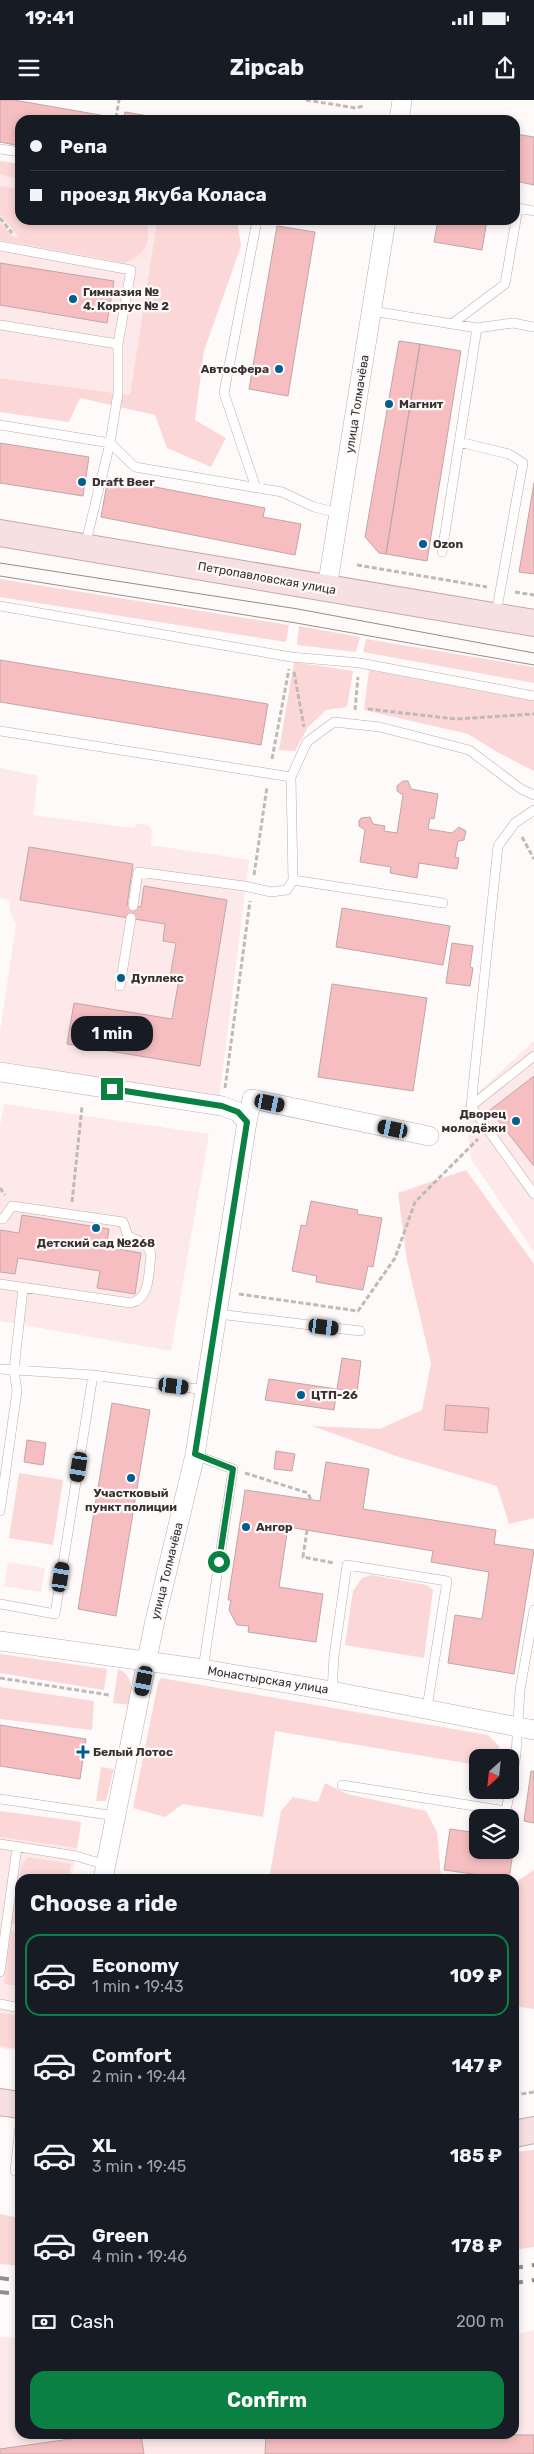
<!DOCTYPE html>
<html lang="en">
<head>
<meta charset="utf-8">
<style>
	:root { --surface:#171b24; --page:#20242c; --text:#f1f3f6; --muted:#9ea1a6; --line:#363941; --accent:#0b8043 }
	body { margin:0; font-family:Rubik,sans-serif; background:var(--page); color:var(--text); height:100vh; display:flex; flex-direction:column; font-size:19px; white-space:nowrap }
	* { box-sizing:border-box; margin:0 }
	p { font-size:16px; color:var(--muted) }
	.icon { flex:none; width:28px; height:28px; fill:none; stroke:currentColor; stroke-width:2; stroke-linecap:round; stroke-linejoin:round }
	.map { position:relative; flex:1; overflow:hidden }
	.side { position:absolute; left:15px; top:1774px; width:504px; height:565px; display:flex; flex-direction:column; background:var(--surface); border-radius:15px; box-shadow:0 2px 8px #0003 }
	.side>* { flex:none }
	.banner { position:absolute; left:15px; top:15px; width:505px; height:110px; border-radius:15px; box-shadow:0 2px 8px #0003; display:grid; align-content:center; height:110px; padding:0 15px; background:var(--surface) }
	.needle { width:32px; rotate:207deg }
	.tools { position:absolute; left:469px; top:1649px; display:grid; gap:10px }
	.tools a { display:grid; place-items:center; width:50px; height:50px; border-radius:10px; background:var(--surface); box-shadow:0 2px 8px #0003; font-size:25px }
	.end { position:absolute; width:22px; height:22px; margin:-11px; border:6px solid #0b8043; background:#fff; box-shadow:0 0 0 2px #fff }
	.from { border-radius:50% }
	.bubble { position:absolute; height:35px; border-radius:15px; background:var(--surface); box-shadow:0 2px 8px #0003; font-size:16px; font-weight:700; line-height:35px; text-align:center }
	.car { position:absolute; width:15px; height:30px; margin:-15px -8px; border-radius:6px; box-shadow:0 0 4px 1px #0007; background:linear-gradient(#222 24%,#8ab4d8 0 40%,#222 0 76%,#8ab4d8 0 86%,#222 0) }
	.banner b { display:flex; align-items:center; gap:18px; height:48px; font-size:19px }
	.banner b+b { border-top:1px solid var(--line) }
	.banner i { width:12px; height:12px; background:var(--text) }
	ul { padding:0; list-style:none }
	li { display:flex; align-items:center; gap:15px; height:82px; margin:0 10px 8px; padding:0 5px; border:2px solid transparent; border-radius:15px }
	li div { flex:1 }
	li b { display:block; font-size:19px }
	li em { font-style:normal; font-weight:700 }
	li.on { border-color:var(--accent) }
	li>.icon { width:45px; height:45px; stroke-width:1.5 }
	h2 { padding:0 15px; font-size:22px; line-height:60px }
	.pay { display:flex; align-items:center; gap:12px; height:55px; padding:0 15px; font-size:19px }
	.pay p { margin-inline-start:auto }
	.action { display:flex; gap:10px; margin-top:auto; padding:10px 15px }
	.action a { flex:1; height:58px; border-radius:15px; background:var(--accent); color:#fff; font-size:20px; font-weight:700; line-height:58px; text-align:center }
	.status { display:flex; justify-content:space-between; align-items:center; height:35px; padding:0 25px; background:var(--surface); direction:ltr }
	.status svg { height:14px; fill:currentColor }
	header { display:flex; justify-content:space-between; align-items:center; height:65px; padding:0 15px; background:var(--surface); font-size:22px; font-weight:700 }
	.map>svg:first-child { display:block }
	.built { fill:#fde9e9 }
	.green { fill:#fbd7d8 }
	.building { fill:#f6bec0; stroke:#bea7a8 }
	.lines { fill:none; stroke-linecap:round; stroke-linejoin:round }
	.lane-casing { stroke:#c0aaab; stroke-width:10 }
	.street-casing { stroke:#c0aaab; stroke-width:20 }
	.secondary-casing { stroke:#c0aaab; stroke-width:28 }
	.path { stroke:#c0b9b9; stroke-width:3; stroke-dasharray:5 2.5; stroke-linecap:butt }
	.lane { stroke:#fff; stroke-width:9 }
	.street { stroke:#fff; stroke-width:19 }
	.secondary { stroke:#f6e0e1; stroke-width:26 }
	.tram { stroke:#958d8d; stroke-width:1 }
	.rail { stroke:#958d8d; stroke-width:4; stroke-dasharray:9 9; stroke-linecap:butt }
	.route { stroke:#0b8043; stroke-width:6 }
	.poi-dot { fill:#015e8f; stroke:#fffafa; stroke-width:2 }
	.labels { text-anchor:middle; stroke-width:4.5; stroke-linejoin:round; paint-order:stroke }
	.poi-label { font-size:12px; font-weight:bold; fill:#393030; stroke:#fffafa; text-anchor:start }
	.street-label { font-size:12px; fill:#393030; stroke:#fffafa }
</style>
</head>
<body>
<div class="status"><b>19:41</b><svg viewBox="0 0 49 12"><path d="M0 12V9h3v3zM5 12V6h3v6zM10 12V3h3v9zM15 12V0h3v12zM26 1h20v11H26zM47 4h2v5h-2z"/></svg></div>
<header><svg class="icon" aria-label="menu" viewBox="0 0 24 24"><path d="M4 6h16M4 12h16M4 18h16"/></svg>Zipcab<svg class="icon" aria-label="share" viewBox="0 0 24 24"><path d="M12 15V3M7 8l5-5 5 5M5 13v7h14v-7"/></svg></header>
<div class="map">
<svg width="534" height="2354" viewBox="0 0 534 2354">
	<rect width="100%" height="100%" fill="#fffafa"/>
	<!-- built -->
	<path class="built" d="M0,75l20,4v41h137l-27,175 -130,-17z
		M0,668l38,8 -5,39 100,13 5,-4h6l5,2 3,5 -1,14 98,15 -30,239 -219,-38v-28l16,-109 -6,-12v-12l-10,-2z
		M534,941v211l-63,-93 -7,-54z
		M4,1004l205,30 -38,217 -171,-30v-195z
		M8,1462l37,6 -4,24 -37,-6z
		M0,1711l81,11 -9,57h-52v172l-20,-3z
		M534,2230v124h-534v-117l20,1v96h494v-99z"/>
	<!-- green -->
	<path class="green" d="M0,61l20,3v15l-20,-4z
		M0,86l20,3v31h125c9,21 -1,35 -20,43l-125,-23v-18l13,15 7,1 -20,-24z
		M157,120h80l4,26 -37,105 -9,69 31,18 -15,29 -44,-19 -12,-33 -75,-17 -11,24 -69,-10v-34l130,17z
		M0,479l289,46 -3,17 -286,-45z
		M299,526l61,11 -4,15 -59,-7z
		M366,539l168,28v16l-171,-31z
		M294,562l59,9 -6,36 -21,3 -18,17 -13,24 -16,-1z
		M369,570l165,31v70l-37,-19 -29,-18 -104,-24z
		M466,1070l68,94v254l-25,6 -12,-38 -98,-29 -87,-31 68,3 42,-19 9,-47 -24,-102 -9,-68z
		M19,1373l44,7 -10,65 -44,-7z
		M371,1475l56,10 6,5 -9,68 -79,-13 8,-54 9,-13z
		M0,1554l107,15 -3,21 -104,-17z
		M118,1569c16,6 14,22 12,36l-17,-2z
		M161,1578l327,57 10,10 4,12 -24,1 -1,7 -202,-34 -12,86 -80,-13 -18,13 -32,-9 25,-125z
		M0,1587l94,14 -2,29 -92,-11z
		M101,1667l13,2 -8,32h-10z
		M325,1683l22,11 79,17 11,21 4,45 12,2h-184l12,-68 12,-14 25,5z
		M0,1711l81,11 -4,26 -77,-11z
		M28,1757l43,7 -3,15h-48v46l-8,-1 9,-58z
		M534,1770v139l-20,-3v-123z
		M11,1831l9,2 -2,53 -14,-2z
		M0,1913l20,3v33l-20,-3z
		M534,2050v97l-20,3v-98z
		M0,2114l20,4v48l-20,-2z"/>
	<!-- building -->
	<path class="building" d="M0,0h14l109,19 -103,1v26l-20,-4z
		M125,12l48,8h-50z
		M515,34l19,3v48l-19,-4z
		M438,120h49l-5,30 -48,-8z
		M277,126l38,6 -27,164 -39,-7z
		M0,163l114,18 -7,42 -107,-18z
		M399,241l21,3 -34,210 -7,-1 -14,-16z
		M420,244l41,7 -34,210 -41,-7z
		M0,343l89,14 -6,39 -83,-13z
		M108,378l157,30 -2,9 38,7 -6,31 -194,-38z
		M534,383v91l-15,-2z
		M0,560l268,44 -7,41 -261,-43z
		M403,681h5l3,8 27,5 -4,25 -4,-1 -2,11 24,4 7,-6 7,4 -2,9 -6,1 -3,16 4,1 -2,11 -38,-6 -2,15 -27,-5 1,-6 -31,-5 5,-32 -6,-4v-5l2,-3 9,-1 3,7 12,2 -1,5 13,2 6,-38 -6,-4v-5z
		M29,747l104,17 -6,41 14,2 3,-21 83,14 -27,166 -133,-22 7,-41 98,16 7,-40 -9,-2 6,-34 -13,-2 2,-17 -145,-24z
		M342,808l108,18 -7,39 -107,-18z
		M452,843l21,3 -3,21 3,1 -3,18 -24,-3z
		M332,884l95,14 -14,93 -95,-14z
		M534,976v90l-44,-56z
		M311,1101l47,9 -1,4 25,4 -9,49 -5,-1 -5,24 -47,-8 1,-6 -25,-5 9,-46 5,1z
		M22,1115l87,14 -3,18 35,6 -6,41 -38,-6 3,-17 -82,-13 -3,16 -15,-2v-42l19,3z
		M342,1258l19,3 -4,31 -20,-3z
		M269,1279l68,10 -3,21 -69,-10z
		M112,1303l38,7 -34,206 -38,-7z
		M446,1305l43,3 -2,25 -43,-3z
		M27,1340l19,3 -3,22 -19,-3z
		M276,1351l19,3 -3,17 -18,-2z
		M326,1362l43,7 -6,40 133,21 -2,14 40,6 -20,124 -66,-11 7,-48 27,4 7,-47 -58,-10 2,-11 -145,-24 -9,60 44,7 -7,48 -68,-10 1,-6 -12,-1 -8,-15 2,-10h-3l17,-110 75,11z
		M0,1625l86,14 -6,40 -80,-13z
		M475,1664l3,1v18l-6,-1z
		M531,1671h3v52l-10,-2z
		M450,1729l28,4v17h32v-12l5,1 -6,40 -65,-9z
		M105,2334h36l3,20h-144v-5z
		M266,2334l268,1v19h-269z"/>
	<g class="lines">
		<!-- lane casing -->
		<g class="lane-casing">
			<path id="lane" d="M0,49l20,3
				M0,146l131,24 -13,74
				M372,211l105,17 -35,224
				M453,223l52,-39 13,-76 16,3
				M0,225l118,19v49l-8,50 -25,103
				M477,228l36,-5 21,4
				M0,325l110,18 25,24 147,25 32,15 25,6
				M459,342l50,12 14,9 -27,151
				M256,388l-32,-95 33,-173
				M0,506l291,51 69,6 174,33
				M0,631l291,46
				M534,710l-19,13 -17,23 -27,260 63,-50
				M293,780l150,23
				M133,806l5,-34 106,14 27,6 16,-2 6,-10 -2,-103 16,-35 27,-20 46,5 89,23 52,39 13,6
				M120,886l11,-68
				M471,1006l63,88
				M0,1119h3l9,-13 111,16 5,14c10,5 22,7 23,20 -3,17 0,42 -20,47l-131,-19
				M218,1214l142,17
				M0,1269l93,6 -38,239 -55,-10
				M93,1275l113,15
				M195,1355l38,14 -30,200
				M0,1411l17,-120 -3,-21 9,-82
				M332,1591l2,-35 13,-91 100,16 -20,127
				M342,1685l164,26 4,-21
				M510,1690l6,-36 4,-64 14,-80
				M0,1699l116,17
				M0,1744l76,12 30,9
				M0,1872l17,-125
				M0,1904l20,4
				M15,2071l5,-45"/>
		</g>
		<!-- street casing -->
		<g class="street-casing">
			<path id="street" d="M399,20l3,-20
				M327,488l59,-368
				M0,972l222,34 16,6 9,10 -52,333 -41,170 -51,254
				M247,1022l5,-23 177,37
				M0,1541l203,28 129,22 202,39"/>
		</g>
		<!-- secondary casing -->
		<g class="secondary-casing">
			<path id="secondary" d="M0,433l534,90
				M0,2002l20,3
				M514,2034l20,-4"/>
		</g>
		<!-- path -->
		<path class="path" d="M306,0l50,8 7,-2
			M116,18l3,-18
			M0,118l12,15
			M357,465l130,22
			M515,492l19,3
			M294,572l10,55
			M368,609l88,10 78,-5
			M355,610l3,-33
			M272,659l17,-90
			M522,737l12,22
			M254,775l13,-88
			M225,988l25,-187
			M0,1088l5,7
			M72,1102l10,-95
			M239,1194l119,17 37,-53 20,-56 63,-63
			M245,1373l63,20 3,7
			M307,1430l-4,27 31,6
			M0,1578l109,17
			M514,1995l20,-3"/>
		<!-- lane -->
		<use href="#lane" class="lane"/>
		<!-- street -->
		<use href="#street" class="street"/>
		<!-- secondary -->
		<use href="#secondary" class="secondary"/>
		<!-- tram -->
		<path class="tram" d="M0,463l298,46 236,44
			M0,476l296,47 238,42"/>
		<!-- rail -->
		<path class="rail" d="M514,2168l20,-3
			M0,2178l20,3
			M514,2183l20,-3
			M0,2192l20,2"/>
	</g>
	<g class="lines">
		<!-- route -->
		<path class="route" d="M112,989l110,17 16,6 9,10 -52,332 38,15 -14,93"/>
	</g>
	<!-- markers -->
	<g class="poi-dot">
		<circle cx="73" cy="199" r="5"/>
		<circle cx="279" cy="269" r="5"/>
		<circle cx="389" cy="304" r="5"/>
		<circle cx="82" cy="382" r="5"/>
		<circle cx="423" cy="444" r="5"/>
		<circle cx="121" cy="878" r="5"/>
		<circle cx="516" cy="1021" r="5"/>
		<circle cx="96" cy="1128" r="5"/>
		<circle cx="301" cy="1295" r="5"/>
		<circle cx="131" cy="1378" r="5"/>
		<circle cx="246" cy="1427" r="5"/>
		<path d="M80.5 1644.5h5v5h5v5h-5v5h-5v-5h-5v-5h5z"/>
	</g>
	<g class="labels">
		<!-- poi labels -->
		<g class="poi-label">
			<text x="83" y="196">Гимназия №<tspan x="83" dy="14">4. Корпус № 2</tspan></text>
			<text x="269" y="273" text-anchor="end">Автосфера</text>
			<text x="399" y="308">Магнит</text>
			<text x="92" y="386">Draft Beer</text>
			<text x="433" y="448">Ozon</text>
			<text x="131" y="882">Дуплекс</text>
			<text x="506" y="1018" text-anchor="end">Дворец<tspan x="506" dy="14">молодёжи</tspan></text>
			<text x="96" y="1147" text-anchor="middle">Детский сад №268</text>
			<text x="311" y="1299">ЦТП-26</text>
			<text x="131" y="1397" text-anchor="middle">Участковый<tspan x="131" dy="14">пункт полиции</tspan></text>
			<text x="256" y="1431">Ангор</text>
			<text x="93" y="1656">Белый Лотос</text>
		</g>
		<!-- street labels -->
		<g class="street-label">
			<text transform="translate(357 304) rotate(-81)" y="4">улица Толмачёва</text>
			<text transform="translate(267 478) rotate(10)" y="4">Петропавловская улица</text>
			<text transform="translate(167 1471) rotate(-76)" y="4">улица Толмачёва</text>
			<text transform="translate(268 1580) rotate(9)" y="4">Монастырская улица</text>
		</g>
	</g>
</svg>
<div class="tools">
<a><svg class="needle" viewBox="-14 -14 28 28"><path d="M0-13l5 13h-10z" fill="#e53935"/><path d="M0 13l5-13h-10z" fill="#9ea1a6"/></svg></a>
<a><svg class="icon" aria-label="layers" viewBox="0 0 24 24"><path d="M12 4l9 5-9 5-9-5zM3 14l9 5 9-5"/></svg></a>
</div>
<i class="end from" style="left:219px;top:1462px"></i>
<i class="end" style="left:112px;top:989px"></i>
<div class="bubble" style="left:71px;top:916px;width:82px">1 min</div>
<i class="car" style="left:270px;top:1003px;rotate:102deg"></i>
<i class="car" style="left:393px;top:1029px;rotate:282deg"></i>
<i class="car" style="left:324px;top:1227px;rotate:97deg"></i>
<i class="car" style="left:174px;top:1286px;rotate:97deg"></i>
<i class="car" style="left:79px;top:1367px;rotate:189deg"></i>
<i class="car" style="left:61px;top:1477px;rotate:9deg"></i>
<i class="car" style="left:144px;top:1581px;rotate:191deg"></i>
<div class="banner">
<b><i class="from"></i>Репа</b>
<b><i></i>проезд Якуба Коласа</b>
</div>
<section class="side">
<h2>Choose a ride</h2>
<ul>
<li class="on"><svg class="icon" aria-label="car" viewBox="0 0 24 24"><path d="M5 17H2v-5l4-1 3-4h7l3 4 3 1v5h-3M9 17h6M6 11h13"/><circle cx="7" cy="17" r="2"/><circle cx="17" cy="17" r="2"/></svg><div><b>Economy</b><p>1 min · 19:43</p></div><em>109 ₽</em></li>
<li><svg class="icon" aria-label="car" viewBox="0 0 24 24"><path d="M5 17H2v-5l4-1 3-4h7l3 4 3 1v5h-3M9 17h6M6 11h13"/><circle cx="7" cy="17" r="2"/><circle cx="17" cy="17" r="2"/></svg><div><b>Comfort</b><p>2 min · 19:44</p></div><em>147 ₽</em></li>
<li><svg class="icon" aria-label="car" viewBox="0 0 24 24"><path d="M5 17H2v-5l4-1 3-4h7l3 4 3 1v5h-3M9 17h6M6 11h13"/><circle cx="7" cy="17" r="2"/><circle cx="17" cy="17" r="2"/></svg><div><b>XL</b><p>3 min · 19:45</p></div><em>185 ₽</em></li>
<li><svg class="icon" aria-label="car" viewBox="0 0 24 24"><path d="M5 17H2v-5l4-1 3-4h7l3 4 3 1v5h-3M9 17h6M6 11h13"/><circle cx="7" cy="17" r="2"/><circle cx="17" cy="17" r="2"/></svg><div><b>Green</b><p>4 min · 19:46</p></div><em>178 ₽</em></li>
</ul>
<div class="pay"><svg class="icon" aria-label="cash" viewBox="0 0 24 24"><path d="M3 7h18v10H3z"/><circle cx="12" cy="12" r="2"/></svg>Cash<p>200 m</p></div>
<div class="action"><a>Confirm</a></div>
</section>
</div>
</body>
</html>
